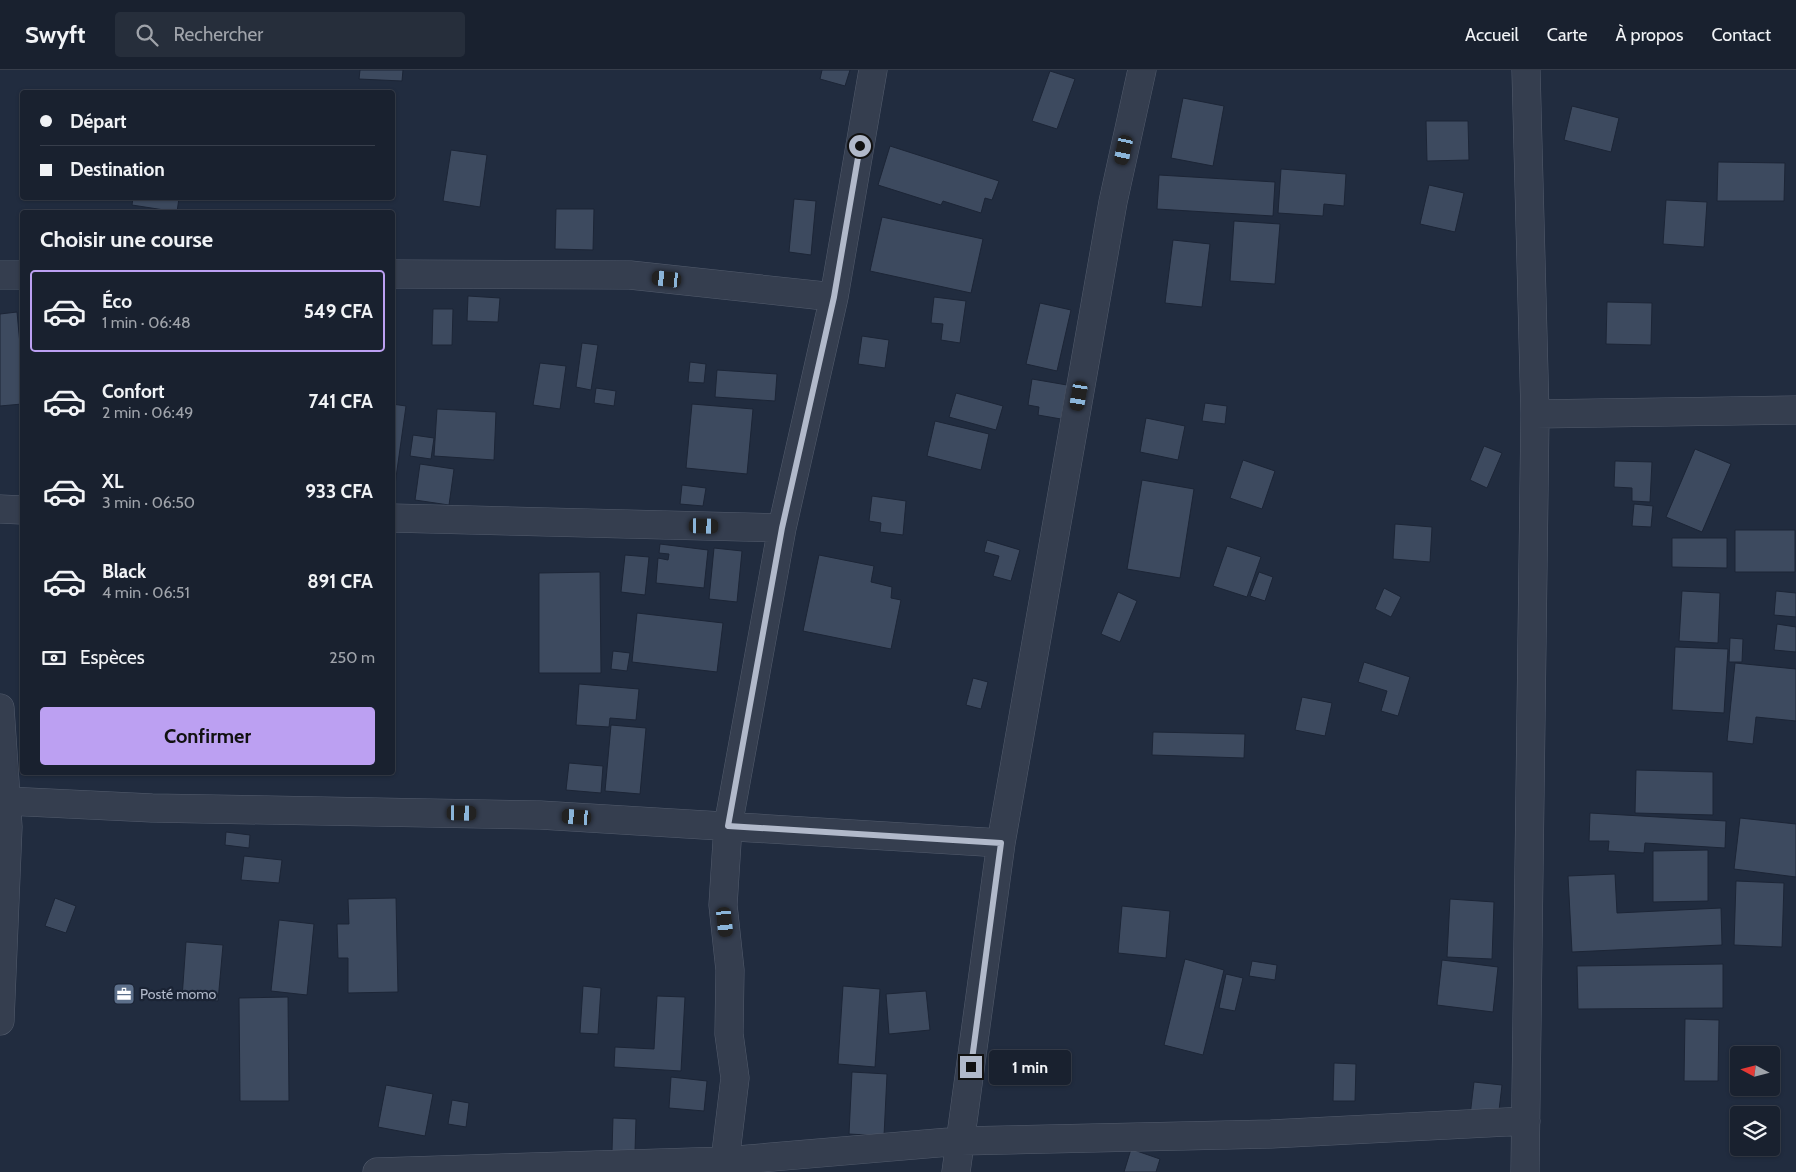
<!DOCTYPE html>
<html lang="fr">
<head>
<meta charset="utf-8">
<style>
	:root { --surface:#19212f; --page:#262e3b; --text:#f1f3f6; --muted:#9fa3aa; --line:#373e4b; --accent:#bca0f2 }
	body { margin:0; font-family:Cabin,sans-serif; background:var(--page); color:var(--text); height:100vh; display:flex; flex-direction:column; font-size:19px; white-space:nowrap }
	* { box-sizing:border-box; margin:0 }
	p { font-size:16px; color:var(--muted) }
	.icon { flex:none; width:28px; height:28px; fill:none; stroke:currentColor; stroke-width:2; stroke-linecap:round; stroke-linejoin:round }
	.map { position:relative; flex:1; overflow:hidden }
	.panel { position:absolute; left:20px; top:140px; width:375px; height:565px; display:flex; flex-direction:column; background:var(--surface); border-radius:5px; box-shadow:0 1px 4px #0004,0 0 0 1px var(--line) }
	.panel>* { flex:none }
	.banner { position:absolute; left:20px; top:20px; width:375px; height:110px; border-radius:5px; box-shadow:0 1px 4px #0004,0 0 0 1px var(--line); display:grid; align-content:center; height:110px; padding:0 20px; background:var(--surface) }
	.needle { width:32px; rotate:277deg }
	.fabs { position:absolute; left:1730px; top:976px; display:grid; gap:10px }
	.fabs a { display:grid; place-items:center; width:50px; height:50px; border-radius:5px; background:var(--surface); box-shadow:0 1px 4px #0004,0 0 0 1px var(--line); font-size:25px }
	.end { position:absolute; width:22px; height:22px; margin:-11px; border:6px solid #b1b9ca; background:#111; box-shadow:0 0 0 2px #111 }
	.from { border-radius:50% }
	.bubble { position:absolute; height:35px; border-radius:5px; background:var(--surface); box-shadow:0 1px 4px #0004,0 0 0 1px var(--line); font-size:16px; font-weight:800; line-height:35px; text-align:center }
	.car { position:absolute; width:15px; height:30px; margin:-15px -8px; border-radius:6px; box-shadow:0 0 4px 1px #0007; background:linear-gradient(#222 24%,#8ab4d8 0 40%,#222 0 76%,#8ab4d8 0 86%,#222 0) }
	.banner b { display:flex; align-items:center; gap:18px; height:48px; font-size:19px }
	.banner b+b { border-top:1px solid var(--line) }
	.banner i { width:12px; height:12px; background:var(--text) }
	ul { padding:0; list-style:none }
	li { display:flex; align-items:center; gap:15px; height:82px; margin:0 10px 8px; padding:0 10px; border:2px solid transparent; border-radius:5px }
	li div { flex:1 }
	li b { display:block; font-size:19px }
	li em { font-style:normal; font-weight:800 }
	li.on { border-color:var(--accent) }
	li>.icon { width:45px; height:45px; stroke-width:1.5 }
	h2 { padding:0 20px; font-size:22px; line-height:60px }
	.pay { display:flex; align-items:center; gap:12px; height:55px; padding:0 20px; font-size:19px }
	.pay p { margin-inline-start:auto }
	.primary-button { display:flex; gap:10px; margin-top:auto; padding:10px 20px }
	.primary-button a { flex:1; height:58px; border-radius:5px; background:var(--accent); color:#111; font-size:20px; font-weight:800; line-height:58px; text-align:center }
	header { display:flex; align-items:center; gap:30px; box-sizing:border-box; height:70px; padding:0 25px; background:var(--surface); border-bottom:1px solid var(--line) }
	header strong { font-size:24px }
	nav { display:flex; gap:28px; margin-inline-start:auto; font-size:18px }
	.search { width:350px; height:45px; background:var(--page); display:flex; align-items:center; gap:12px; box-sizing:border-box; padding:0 18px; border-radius:5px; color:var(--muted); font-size:19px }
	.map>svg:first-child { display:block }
	.building { fill:#3d4a5f; stroke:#1c2536 }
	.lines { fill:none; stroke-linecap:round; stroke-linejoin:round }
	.minor-casing { stroke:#535c6d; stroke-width:29 }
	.minor { stroke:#353e4f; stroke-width:28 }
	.route { stroke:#b1b9ca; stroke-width:6 }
	.labels { text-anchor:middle; stroke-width:4.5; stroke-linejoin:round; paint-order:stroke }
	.poi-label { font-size:14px; fill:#b1b9ca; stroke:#1a2334; text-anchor:start }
</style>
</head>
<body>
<header>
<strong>Swyft</strong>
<div class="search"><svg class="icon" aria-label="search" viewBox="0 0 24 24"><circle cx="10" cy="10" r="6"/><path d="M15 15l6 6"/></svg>Rechercher</div>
<nav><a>Accueil</a><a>Carte</a><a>À propos</a><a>Contact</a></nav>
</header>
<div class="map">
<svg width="1796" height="1102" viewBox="0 0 1796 1102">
	<rect width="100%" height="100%" fill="#212c3f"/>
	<!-- building -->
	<path class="building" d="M360,0h43l-1,11 -43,-2z
		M822,0h28l-5,16 -25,-7z
		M1050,1l25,8 -18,50 -25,-8z
		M1183,28l41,8 -11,60 -42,-8z
		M1572,36l47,12 -8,34 -47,-12z
		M1426,51h42l1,39 -42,1z
		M890,76l109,35 -7,19 -7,-2 -4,15 -38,-12 -2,4 -63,-20z
		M451,80l36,5 -7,52 -37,-6z
		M1718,92l67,1 -1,38h-67z
		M1281,99l65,5 -2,32 -20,-2 -1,12 -45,-3z
		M1159,105l116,7 -2,34 -116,-7z
		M1429,115l35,8 -9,39 -35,-8z
		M133,128h46l-2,14 -45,-7z
		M794,129l22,2 -5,54 -22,-3z
		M1666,130l41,2 -3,45 -41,-3z
		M556,139h38l-1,41 -38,-1z
		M882,147l101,22 -12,54 -101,-22z
		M1234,151l46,3 -5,60 -45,-3z
		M1173,170l37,4 -8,63 -37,-4z
		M468,226l32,2 -2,24 -31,-1z
		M934,227l32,4 -6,42 -19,-3 2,-16 -12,-1z
		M1607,232l45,1 -1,42 -45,-1z
		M1040,233l31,7 -14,61 -31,-7z
		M433,239h20l-1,36h-20z
		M17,242l5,54v38l-22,2v-92z
		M862,266l27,4 -4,28 -27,-4z
		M582,273l16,2 -7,45 -15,-3z
		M690,292l16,2 -2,19 -16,-1z
		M540,293l26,3 -6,43 -27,-4z
		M717,300l60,4 -2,27 -60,-4z
		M1032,309l35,6 -6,34 -23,-4 1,-8 -11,-2z
		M596,318l20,3 -2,15 -20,-3z
		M956,323l47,13 -7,24 -47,-13z
		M1205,333l22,3 -2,18 -23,-3z
		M392,334l14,2 -14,100z
		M692,334l61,5 -6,65 -61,-6z
		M437,339l59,3 -2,48 -60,-4z
		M1146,348l39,8 -7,34 -38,-8z
		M935,351l54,13 -8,36 -54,-14z
		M413,365l21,3 -3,21 -21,-3z
		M1484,376l18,7 -15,35 -17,-8z
		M1695,379l36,15 -29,68 -36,-15z
		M1243,390l32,11 -13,38 -32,-11z
		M1615,391l37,1 -2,40 -18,-1v-13l-18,-1z
		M420,394l34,5 -5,36 -34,-5z
		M1142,410l52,9 -14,89 -53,-9z
		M682,415l24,3 -3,18 -23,-2z
		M872,426l34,5 -3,34 -23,-3 1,-9 -12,-2z
		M1634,434l19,2 -2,21 -19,-1z
		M1395,454l37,3 -2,35 -37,-3z
		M1735,460h60v42h-60z
		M1672,468h55v30l-55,-1z
		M987,470l33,10 -9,31 -18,-5 6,-20 -15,-4z
		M660,474l48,6 -4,38 -48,-5 2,-25 10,2 1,-6 -10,-1z
		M1227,476l34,11 -14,40 -34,-11z
		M714,478l28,3 -5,51 -28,-3z
		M625,485l24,2 -4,38 -24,-3z
		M819,485l55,11 -3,16 21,5 -1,11 10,2 -10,49 -88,-18z
		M600,502l1,101h-62v-100z
		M1259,502l14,5 -8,24 -15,-5z
		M1384,518l17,9 -10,20 -16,-8z
		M1682,521l38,2 -2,50 -39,-2z
		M1776,521l20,2v24l-22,-2z
		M1118,522l19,9 -17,41 -19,-8z
		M637,543l86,10 -6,49 -85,-10z
		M1777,554l19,3v25l-22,-2z
		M1730,568l13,1 -1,23h-13z
		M1675,577l53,2 -4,64 -52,-3z
		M613,581l17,2 -3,18 -16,-2z
		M1364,592l46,15 -12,39 -17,-5 6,-20 -29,-9z
		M1735,593l61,6v52l-40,-4 -3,27 -26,-3z
		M973,608l15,4 -7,27 -15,-4z
		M579,614l60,5 -3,31 -26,-2 -1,9 -33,-2z
		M1302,627l30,6 -7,33 -30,-6z
		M611,655l35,3 -6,66 -35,-3z
		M1153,662l92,2 -1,24 -92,-3z
		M569,693l34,3 -2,27 -35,-3z
		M1636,700l77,2v43l-78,-2z
		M1590,743l136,8 -1,27 -80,-5 -1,10 -36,-2 1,-10h-20z
		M1740,748l56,6v53l-62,-8z
		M226,762l24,3 -1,13 -24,-3z
		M1708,780v51l-55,1v-51z
		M244,786l38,4 -3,23 -38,-3z
		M1615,804l2,39 104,-5 1,37 -150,7 -4,-76z
		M1736,811l48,2 -2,64 -48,-2z
		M55,828l21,8 -10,27 -21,-7z
		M396,828l2,94 -50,1v-35h-10l-1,-34h12l-1,-25z
		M1450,829l44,3 -2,57 -45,-2z
		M1122,836l48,5 -4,47 -48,-5z
		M279,850l35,4 -7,71 -36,-4z
		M186,872l37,3 -5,56 -36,-3z
		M1185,889l39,11 -21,85 -39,-10z
		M1442,890l56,7 -5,45 -56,-7z
		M1252,891l25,4 -2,15 -26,-4z
		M1723,894v44l-145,1 -1,-43z
		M1226,904l17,4 -8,33 -16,-3z
		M583,916l18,2 -3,46 -18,-1z
		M843,916l37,3 -5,78 -37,-3z
		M926,921l4,39 -41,4 -3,-40z
		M657,926l28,1 -4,74 -67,-4 1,-20 39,2z
		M288,927l1,104h-49l-1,-103z
		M1685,949l34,1 -1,61h-34z
		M1334,993l22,1 -1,37h-22z
		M852,1002l35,2 -3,62 -35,-2z
		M671,1007l36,4 -3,30 -35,-3z
		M1474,1012l28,3 -4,34 -28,-3z
		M386,1015l47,9 -8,42 -47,-9z
		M452,1030l17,3 -3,24 -18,-3z
		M613,1048l23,1 -1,32h-23z
		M1131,1079l29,10 -4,13h-32z"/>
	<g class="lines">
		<!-- minor casing -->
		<g class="minor-casing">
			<path id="minor" d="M392,204l238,1 204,22
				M0,205h22
				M1535,344l261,-4
				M0,439l22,1
				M392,448l390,10
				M0,638l8,119 -8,194
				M7,731l145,7 388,7 461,28
				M725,1091l10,-83 -6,-44 1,-64 -7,-65 5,-79 54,-298 52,-231 39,-227
				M377,1102l348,-11 236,-20 310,-7 255,-13
				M956,1102l45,-329 112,-641 29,-132
				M1525,1102l10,-758 -9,-344"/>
		</g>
		<!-- minor -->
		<use href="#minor" class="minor"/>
	</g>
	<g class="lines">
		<!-- route -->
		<path class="route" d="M860,76l-26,151 -52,231 -54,298 273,17 -30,224"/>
	</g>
	<!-- icons -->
	<defs>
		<g id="office-square" transform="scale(1.125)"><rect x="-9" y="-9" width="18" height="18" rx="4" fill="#5c6f8a" stroke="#1a2334"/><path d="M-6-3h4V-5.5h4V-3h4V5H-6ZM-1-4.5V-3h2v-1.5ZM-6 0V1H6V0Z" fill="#fff"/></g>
	</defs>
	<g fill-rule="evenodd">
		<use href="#office-square" x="124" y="924"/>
	</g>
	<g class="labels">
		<!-- poi labels -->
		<g class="poi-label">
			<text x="140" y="929">Posté momo</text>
		</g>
	</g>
</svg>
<div class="fabs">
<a><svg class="needle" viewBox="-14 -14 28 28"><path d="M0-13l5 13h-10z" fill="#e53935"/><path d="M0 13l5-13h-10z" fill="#9fa3aa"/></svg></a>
<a><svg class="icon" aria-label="layers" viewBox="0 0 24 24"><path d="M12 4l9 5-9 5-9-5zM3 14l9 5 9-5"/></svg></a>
</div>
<i class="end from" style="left:860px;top:76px"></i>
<i class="end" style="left:971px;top:997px"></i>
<div class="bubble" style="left:989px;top:980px;width:82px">1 min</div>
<i class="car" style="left:1124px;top:80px;rotate:192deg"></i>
<i class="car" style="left:667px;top:209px;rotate:276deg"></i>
<i class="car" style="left:1079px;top:326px;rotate:190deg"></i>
<i class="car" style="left:704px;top:456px;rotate:91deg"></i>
<i class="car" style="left:462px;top:743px;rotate:91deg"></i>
<i class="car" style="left:577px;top:747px;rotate:274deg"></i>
<i class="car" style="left:725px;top:852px;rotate:174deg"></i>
<div class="banner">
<b><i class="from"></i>Départ</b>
<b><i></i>Destination</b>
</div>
<section class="panel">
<h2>Choisir une course</h2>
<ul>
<li class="on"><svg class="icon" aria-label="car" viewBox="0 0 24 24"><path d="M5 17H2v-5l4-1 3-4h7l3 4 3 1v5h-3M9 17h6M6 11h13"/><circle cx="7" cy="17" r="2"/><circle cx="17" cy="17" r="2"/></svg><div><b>Éco</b><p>1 min · 06:48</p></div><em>549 CFA</em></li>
<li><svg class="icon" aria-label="car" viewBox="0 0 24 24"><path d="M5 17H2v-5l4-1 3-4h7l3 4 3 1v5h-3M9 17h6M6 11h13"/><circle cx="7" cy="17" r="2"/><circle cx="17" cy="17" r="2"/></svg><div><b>Confort</b><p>2 min · 06:49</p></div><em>741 CFA</em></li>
<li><svg class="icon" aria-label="car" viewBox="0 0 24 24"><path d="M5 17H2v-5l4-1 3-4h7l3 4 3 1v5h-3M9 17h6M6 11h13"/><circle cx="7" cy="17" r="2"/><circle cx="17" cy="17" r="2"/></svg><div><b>XL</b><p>3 min · 06:50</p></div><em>933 CFA</em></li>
<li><svg class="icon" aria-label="car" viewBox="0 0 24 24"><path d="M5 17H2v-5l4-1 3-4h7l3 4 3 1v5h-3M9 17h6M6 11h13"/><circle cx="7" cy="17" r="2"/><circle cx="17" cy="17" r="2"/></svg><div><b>Black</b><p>4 min · 06:51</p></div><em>891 CFA</em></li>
</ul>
<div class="pay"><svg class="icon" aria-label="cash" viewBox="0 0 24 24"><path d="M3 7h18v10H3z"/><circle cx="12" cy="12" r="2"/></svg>Espèces<p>250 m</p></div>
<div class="primary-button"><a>Confirmer</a></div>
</section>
</div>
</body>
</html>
